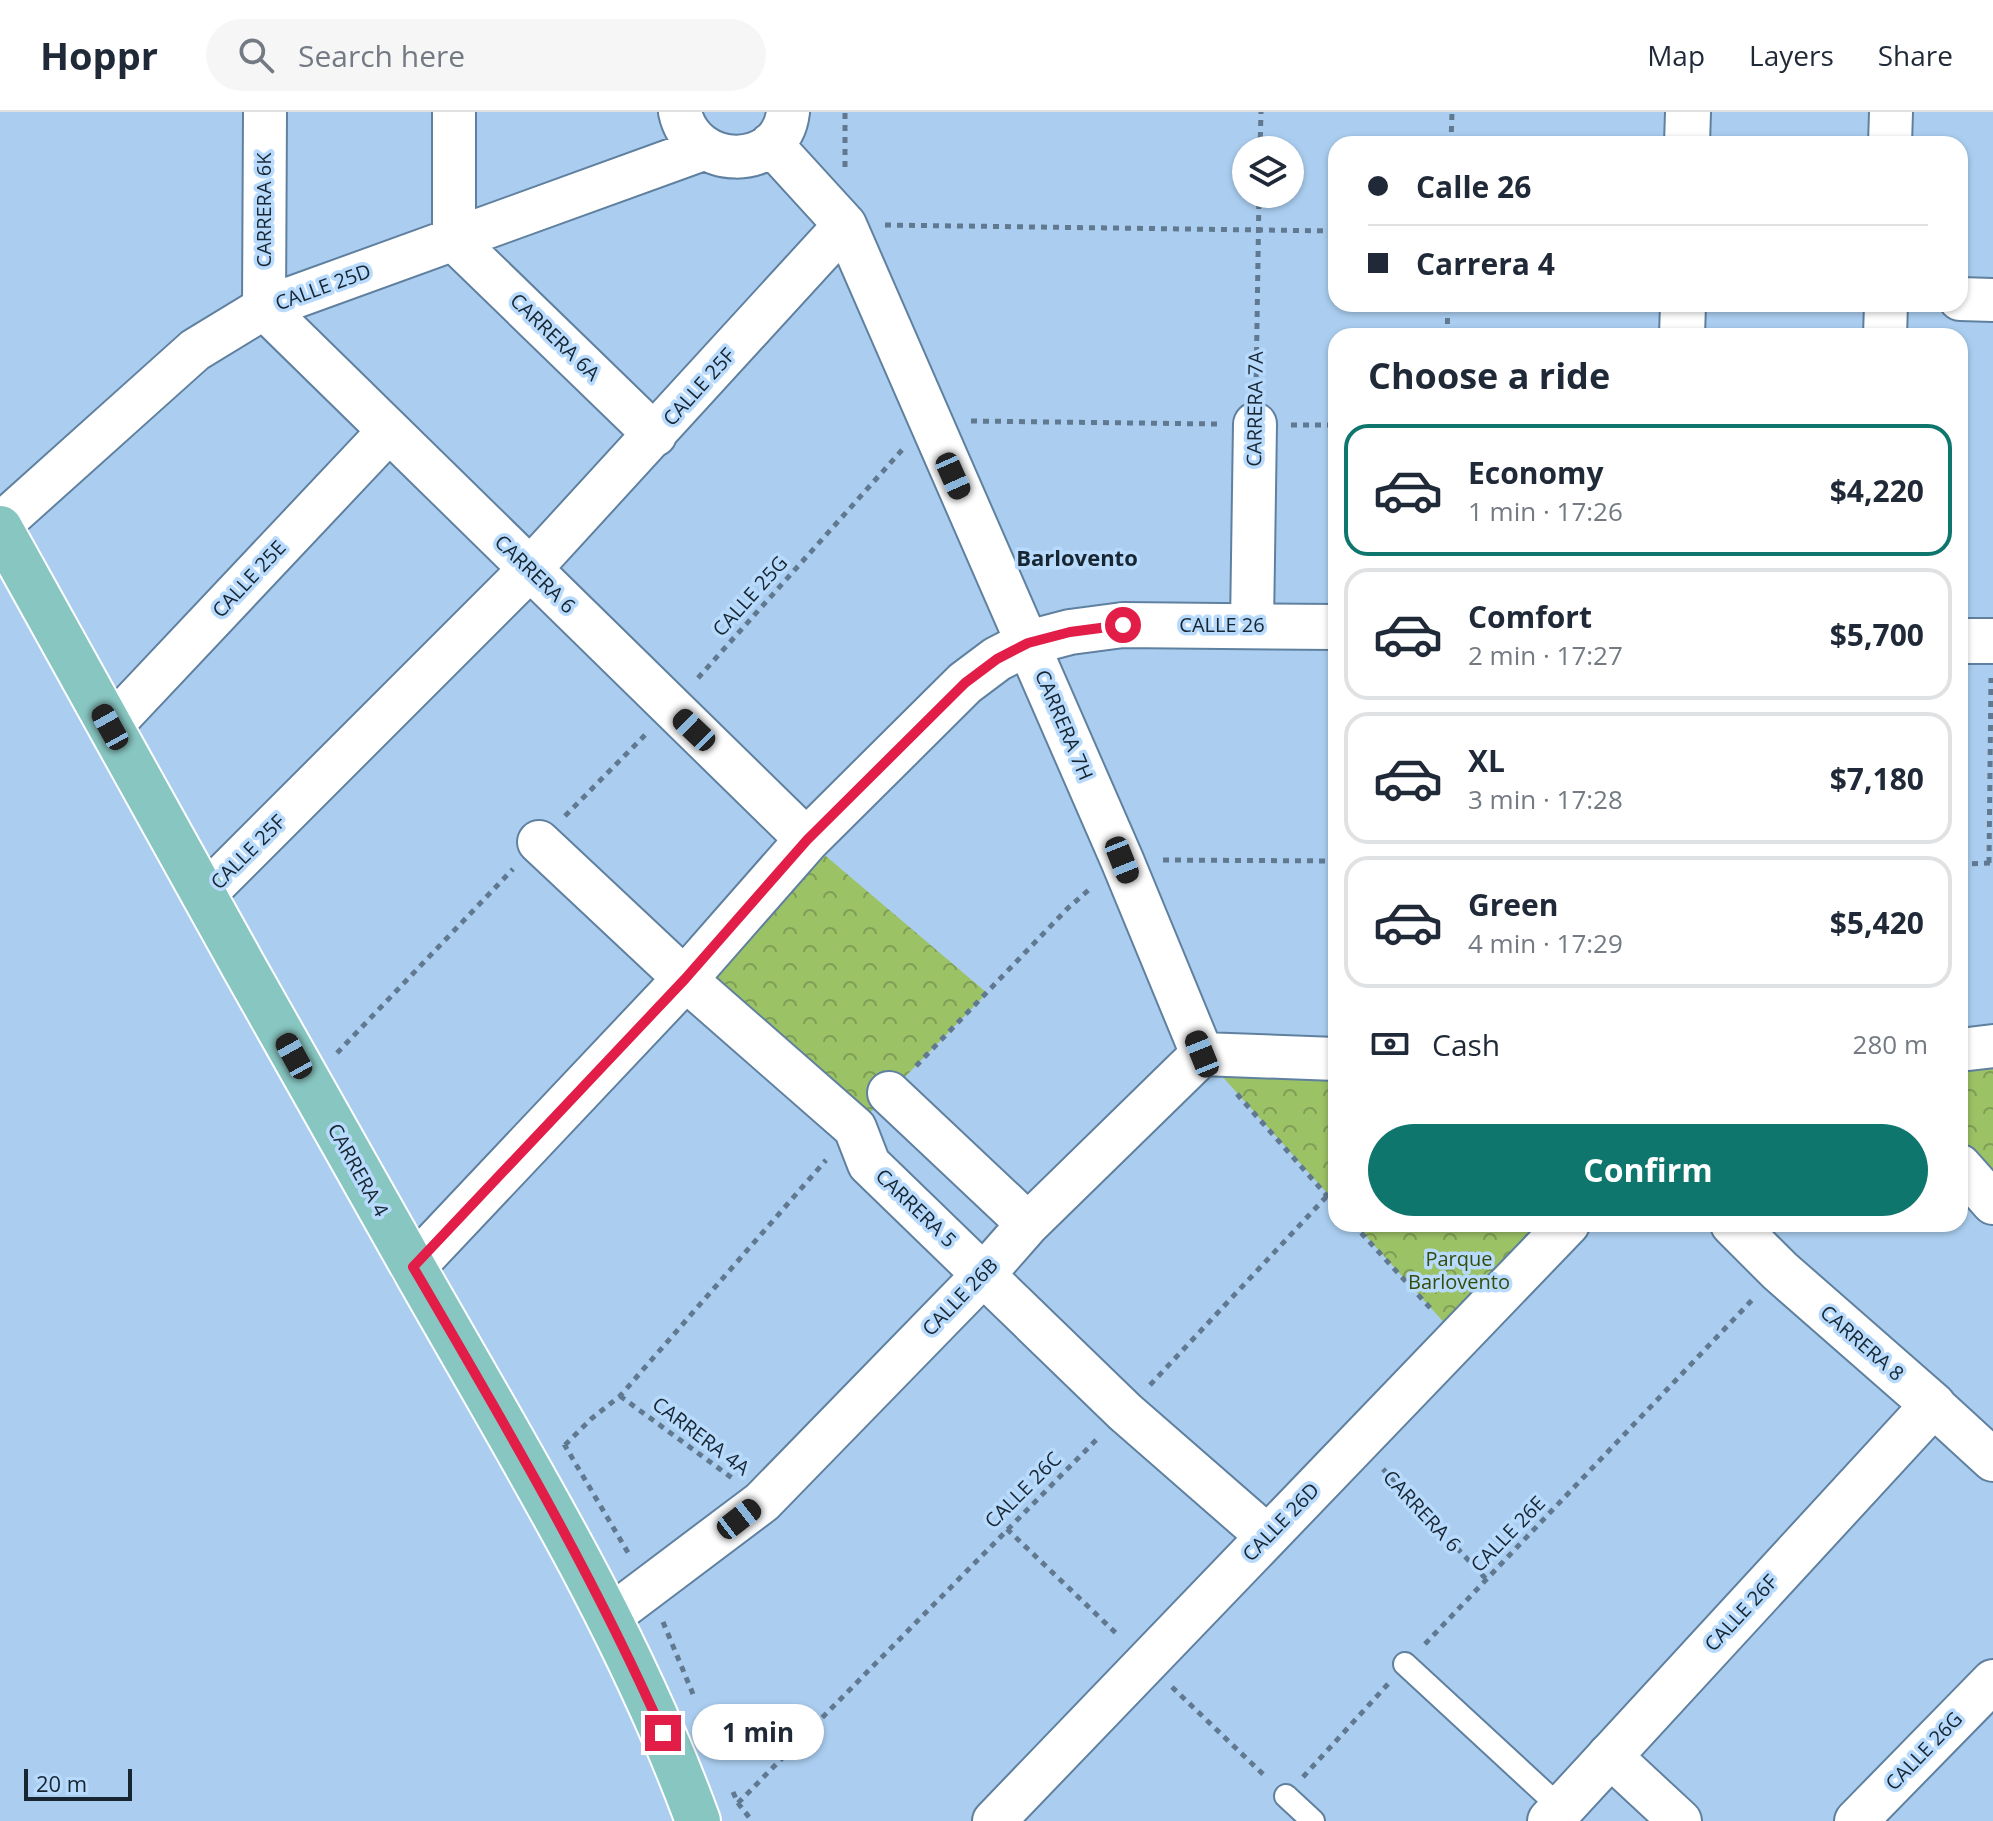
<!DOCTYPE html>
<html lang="en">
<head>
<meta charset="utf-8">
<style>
	:root { --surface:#fff; --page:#f6f6f7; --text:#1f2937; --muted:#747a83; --line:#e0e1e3; --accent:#0f766e }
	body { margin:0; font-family:"Open Sans",sans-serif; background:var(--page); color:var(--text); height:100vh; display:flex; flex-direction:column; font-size:30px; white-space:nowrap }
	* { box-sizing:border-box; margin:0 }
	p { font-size:26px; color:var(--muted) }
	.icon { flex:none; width:44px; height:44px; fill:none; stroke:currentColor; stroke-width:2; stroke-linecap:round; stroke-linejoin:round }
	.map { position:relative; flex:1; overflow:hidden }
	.panel { position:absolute; left:1328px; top:216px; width:640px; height:904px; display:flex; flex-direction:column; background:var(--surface); border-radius:24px; box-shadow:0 2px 6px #0004 }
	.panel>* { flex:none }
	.banner { position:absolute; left:1328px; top:24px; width:640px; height:176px; border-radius:24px; box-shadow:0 2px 6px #0004; display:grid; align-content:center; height:176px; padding:0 40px; background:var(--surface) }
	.controls { position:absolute; left:1232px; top:24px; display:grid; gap:16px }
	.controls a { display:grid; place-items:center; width:72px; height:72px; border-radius:50%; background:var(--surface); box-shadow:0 2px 6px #0004; font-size:40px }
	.scale { position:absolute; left:24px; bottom:20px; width:108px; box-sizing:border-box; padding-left:8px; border:4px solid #182632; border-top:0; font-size:22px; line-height:28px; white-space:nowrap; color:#182632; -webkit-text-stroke:6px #b8dbfd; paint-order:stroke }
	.end { position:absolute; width:36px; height:36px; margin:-18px; border:10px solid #e11d48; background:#fff; box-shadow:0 0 0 4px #fff }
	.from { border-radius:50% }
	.bubble { position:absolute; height:56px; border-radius:28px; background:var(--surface); box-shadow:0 2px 6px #0004; font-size:26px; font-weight:700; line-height:56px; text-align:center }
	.car { position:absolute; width:24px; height:48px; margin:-24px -12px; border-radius:10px; box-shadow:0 0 6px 2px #0007; background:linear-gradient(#222 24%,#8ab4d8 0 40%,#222 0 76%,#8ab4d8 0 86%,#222 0) }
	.banner b { display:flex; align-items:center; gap:28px; height:76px; font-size:30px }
	.banner b+b { border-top:2px solid var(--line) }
	.banner i { width:20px; height:20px; background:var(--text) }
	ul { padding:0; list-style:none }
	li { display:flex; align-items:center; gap:24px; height:132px; margin:0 16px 12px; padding:0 24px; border:4px solid var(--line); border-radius:24px }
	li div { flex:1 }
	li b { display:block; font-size:30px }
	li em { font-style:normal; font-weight:700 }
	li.active { border-color:var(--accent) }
	li>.icon { width:72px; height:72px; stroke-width:1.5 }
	h2 { padding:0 40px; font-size:36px; line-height:96px }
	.pay { display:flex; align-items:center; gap:20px; height:88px; padding:0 40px; font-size:30px }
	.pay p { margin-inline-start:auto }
	.cta { display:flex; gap:16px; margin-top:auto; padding:16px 40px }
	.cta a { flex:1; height:92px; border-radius:48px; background:var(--accent); color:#fff; font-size:32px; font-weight:700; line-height:92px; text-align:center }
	header { display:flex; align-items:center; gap:48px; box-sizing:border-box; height:112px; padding:0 40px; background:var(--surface); border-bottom:2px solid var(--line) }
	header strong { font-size:38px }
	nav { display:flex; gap:44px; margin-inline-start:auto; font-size:28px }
	.search { width:560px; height:72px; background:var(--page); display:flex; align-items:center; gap:20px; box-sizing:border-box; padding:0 28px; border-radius:44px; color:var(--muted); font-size:30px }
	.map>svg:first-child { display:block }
	.park { fill:url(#park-crowns) }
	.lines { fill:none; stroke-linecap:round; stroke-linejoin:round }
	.lane-casing { stroke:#60809f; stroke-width:26 }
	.street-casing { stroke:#60809f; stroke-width:46 }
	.secondary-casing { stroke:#60809f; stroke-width:48 }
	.primary-casing { stroke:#fff; stroke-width:48 }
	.path { stroke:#617990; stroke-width:5; stroke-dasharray:6 6; stroke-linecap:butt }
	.lane { stroke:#fff; stroke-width:22 }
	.street { stroke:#fff; stroke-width:42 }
	.secondary { stroke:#fff; stroke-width:44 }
	.primary { stroke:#88c6c1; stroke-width:44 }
	.route { stroke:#e11d48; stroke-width:10 }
	.labels { text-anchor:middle; stroke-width:7; stroke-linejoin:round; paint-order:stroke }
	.street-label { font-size:20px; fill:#182632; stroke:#b8dbfd }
	.park-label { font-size:20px; fill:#354d09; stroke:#b8dbfd }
	.neighbourhood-label { font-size:22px; font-weight:bold; fill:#182632; stroke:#b8dbfd }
</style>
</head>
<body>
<header>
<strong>Hoppr</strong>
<div class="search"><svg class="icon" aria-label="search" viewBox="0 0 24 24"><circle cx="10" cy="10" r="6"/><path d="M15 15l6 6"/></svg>Search here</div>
<nav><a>Map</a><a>Layers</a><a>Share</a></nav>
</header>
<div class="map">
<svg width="1993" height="1709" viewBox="0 0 1993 1709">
	<defs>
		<pattern id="park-crowns" width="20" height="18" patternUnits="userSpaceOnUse" patternTransform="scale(2)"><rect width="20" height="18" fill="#9cc266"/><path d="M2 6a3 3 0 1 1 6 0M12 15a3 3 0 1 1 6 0" fill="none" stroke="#7e9d55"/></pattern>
	</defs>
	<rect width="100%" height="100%" fill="#abcef0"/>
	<!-- park -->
	<path class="park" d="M807,728l180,153 -132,135 -170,-149z
		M1993,934v157l-33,-37v-116z
		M1202,942l134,5v144z
		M1355,1112h213l-110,114z"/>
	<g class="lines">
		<!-- lane casing -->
		<g class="lane-casing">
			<path id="lane" d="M1405,1552l157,145
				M1286,1684l27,25"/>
		</g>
		<!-- street casing -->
		<g class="street-casing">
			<path id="street" d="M265,0l-1,196 543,532
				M454,0v128l201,195
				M680,0c13,59 101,60 108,0
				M771,32l74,81 277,635 80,194
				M1890,32l1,-32
				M1960,187l33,1
				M1885,224l1,-32
				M0,413l195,-175 69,-42 439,-159
				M1252,513l3,-201
				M110,615l279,-296
				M539,730l146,137 170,149 14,36 256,248 142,124
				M204,783l326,-326 315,-344
				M1960,938l33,-4
				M889,981l139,131
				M1960,1054l33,37
				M1933,1293l60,55
				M608,1506l154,-116 222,-228 44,-50 174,-170 134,5
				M1609,1643l71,66
				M994,1709l574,-597
				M1856,1709l137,-140"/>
		</g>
		<!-- secondary casing -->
		<g class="secondary-casing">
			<path id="secondary" d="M1687,32l1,-32
				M1682,224l1,-32
				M1960,529h33
				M413,1155l272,-288 122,-139 158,-157 32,-24 31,-16 42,-11 53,-7 213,2
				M1550,1709l383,-416 -153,-134 -47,-47"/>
		</g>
		<!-- primary casing -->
		<g class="primary-casing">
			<path id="primary" d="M0,416c136,246 272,491 411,735 103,182 215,361 287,558"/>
		</g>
		<!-- path -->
		<path class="path" d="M1451,32l1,-32
			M1260,38l1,-38
			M845,55v-55
			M885,113l451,6
			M1447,224l1,-32
			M1256,277l3,-195
			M971,309l246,3
			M1291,313h45
			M698,566l204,-228
			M565,704l80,-81
			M1163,748l173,1
			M1989,751l2,-185
			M1960,752l33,-1
			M337,941l176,-184
			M916,954l152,-158 23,-20
			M1237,982l99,112
			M1353,1112l80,87
			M1150,1273l177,-189
			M620,1284l112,82
			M564,1332l66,112
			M565,1333l26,-26 29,-23 206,-236
			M1383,1357l104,111
			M1007,1417l112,107
			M663,1510l30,72
			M1425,1532l329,-346
			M1172,1575l94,90
			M1303,1665l85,-93
			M733,1680l5,11 14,18
			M738,1691l360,-365"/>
		<!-- lane -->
		<use href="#lane" class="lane"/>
		<!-- street -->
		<use href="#street" class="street"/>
		<!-- secondary -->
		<use href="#secondary" class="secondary"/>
		<!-- primary -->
		<use href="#primary" class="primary"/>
	</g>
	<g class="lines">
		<!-- route -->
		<path class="route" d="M663,1621c-71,-161 -161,-314 -250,-466l272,-288 122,-139 158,-157 32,-24 31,-16 42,-11 53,-7"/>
	</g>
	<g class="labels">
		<!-- street labels -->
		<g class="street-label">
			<text transform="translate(264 98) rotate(-90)" y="7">CARRERA 6K</text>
			<text transform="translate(323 175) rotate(-20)" y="7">CALLE 25D</text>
			<text transform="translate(555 225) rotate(44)" y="7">CARRERA 6A</text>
			<text transform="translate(699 275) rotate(-48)" y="7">CALLE 25F</text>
			<text transform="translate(1255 297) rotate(-89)" y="7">CARRERA 7A</text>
			<text transform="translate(535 462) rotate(44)" y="7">CARRERA 6</text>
			<text transform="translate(249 467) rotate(-47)" y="7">CALLE 25E</text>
			<text transform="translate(750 484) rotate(-48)" y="7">CALLE 25G</text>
			<text x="1222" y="520">CALLE 26</text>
			<text transform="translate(1064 613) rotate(67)" y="7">CARRERA 7H</text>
			<text transform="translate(248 740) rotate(-45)" y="7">CALLE 25F</text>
			<text transform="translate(358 1058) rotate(61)" y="7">CARRERA 4</text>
			<text transform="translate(916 1096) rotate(44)" y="7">CARRERA 5</text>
			<text transform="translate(960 1185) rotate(-46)" y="7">CALLE 26B</text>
			<text transform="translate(1862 1231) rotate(41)" y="7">CARRERA 8</text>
			<text transform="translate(701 1324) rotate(37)" y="7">CARRERA 4A</text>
			<text transform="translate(1023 1378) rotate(-45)" y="7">CALLE 26C</text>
			<text transform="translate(1422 1399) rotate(47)" y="7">CARRERA 6</text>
			<text transform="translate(1281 1410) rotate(-46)" y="7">CALLE 26D</text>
			<text transform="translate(1508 1422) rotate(-46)" y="7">CALLE 26E</text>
			<text transform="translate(1741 1501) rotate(-47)" y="7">CALLE 26F</text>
			<text transform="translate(1924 1639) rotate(-46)" y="7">CALLE 26G</text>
		</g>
		<!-- park labels -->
		<g class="park-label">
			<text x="1459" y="1154">Parque<tspan x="1459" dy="23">Barlovento</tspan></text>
		</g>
		<!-- neighbourhood labels -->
		<g class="neighbourhood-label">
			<text x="1077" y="454">Barlovento</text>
		</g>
	</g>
</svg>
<div class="controls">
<a><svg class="icon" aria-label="layers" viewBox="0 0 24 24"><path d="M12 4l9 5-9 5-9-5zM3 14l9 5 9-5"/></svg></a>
</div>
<div class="scale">20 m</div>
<i class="end from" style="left:1123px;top:513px"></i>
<i class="end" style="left:663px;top:1621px"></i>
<div class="bubble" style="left:692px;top:1592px;width:132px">1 min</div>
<i class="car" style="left:953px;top:364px;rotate:156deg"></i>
<i class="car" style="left:110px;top:615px;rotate:331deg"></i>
<i class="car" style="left:694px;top:618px;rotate:314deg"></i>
<i class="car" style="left:1122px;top:748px;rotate:158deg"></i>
<i class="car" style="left:1202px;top:942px;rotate:338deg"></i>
<i class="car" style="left:294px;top:944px;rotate:331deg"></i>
<i class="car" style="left:739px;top:1407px;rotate:52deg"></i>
<div class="banner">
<b><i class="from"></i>Calle 26</b>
<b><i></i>Carrera 4</b>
</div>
<section class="panel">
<h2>Choose a ride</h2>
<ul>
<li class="active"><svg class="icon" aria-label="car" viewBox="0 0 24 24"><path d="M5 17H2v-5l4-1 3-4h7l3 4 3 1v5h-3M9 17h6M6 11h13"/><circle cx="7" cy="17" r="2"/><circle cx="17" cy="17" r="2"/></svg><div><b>Economy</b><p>1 min · 17:26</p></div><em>$4,220</em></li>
<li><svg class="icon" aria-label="car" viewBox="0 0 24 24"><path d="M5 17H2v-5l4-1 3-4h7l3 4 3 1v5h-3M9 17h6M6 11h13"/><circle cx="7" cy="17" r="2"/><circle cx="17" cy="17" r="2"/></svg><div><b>Comfort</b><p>2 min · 17:27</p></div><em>$5,700</em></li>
<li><svg class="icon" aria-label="car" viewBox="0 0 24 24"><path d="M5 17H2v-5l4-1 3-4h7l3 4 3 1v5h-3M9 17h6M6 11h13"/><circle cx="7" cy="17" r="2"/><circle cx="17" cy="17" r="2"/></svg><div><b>XL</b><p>3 min · 17:28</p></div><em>$7,180</em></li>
<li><svg class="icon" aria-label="car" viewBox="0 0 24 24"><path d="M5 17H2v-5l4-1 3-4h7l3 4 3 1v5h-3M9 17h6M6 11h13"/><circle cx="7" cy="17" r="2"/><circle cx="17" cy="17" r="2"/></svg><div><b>Green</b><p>4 min · 17:29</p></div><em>$5,420</em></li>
</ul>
<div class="pay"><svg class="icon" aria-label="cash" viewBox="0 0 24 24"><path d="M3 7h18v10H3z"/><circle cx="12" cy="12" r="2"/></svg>Cash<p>280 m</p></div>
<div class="cta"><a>Confirm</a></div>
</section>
</div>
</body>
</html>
